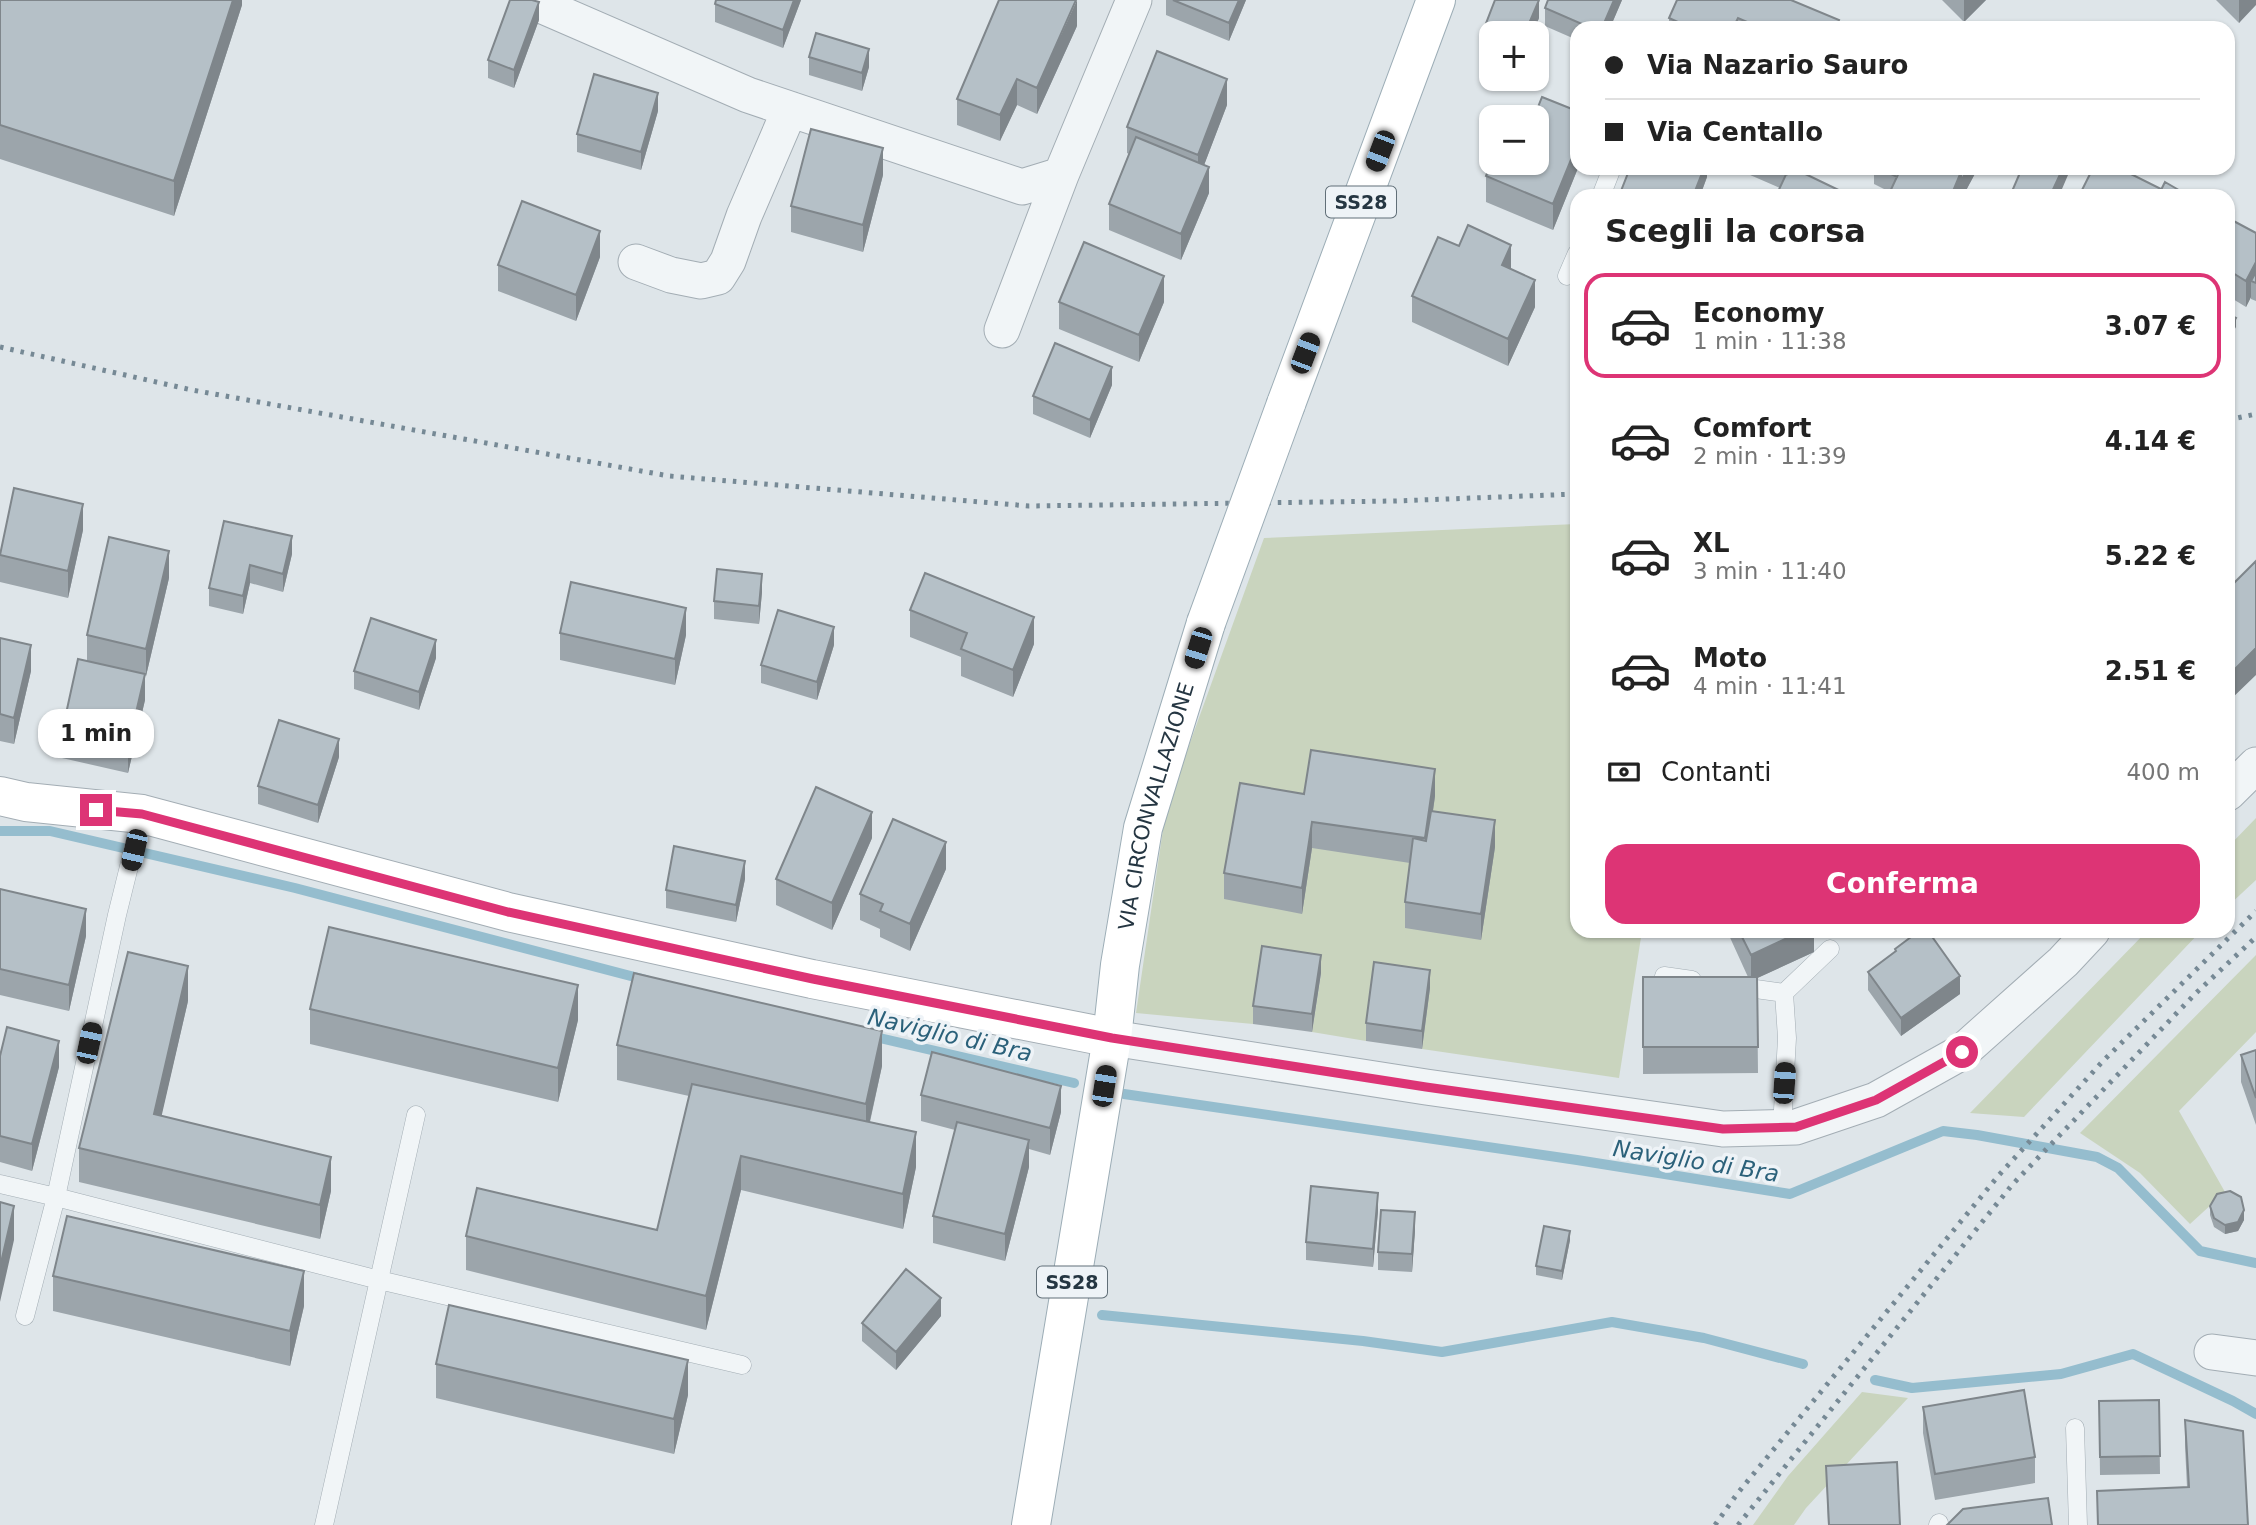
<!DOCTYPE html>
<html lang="it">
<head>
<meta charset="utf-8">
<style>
	:root { --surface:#fff; --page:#f2f2f2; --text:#222; --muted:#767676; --line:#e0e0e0; --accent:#dd3475 }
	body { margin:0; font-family:"DejaVu Sans",sans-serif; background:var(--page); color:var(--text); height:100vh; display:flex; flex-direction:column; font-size:26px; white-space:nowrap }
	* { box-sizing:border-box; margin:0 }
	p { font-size:23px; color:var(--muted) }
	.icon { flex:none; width:38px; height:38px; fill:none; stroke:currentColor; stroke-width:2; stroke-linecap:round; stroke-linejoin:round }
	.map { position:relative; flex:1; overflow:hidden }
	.panel { position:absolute; left:1570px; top:189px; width:665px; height:749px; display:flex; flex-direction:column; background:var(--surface); border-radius:21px; box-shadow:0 2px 5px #0004 }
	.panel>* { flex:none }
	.guide { position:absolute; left:1570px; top:21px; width:665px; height:154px; border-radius:21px; box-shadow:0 2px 5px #0004; display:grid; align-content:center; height:154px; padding:0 35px; background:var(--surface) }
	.controls { position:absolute; left:1479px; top:21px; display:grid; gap:14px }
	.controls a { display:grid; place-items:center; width:70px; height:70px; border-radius:14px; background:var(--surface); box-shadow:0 2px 5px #0004; font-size:35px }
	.end { position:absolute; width:32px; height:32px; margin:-16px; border:9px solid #dd3475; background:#fff; box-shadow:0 0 0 4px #fff }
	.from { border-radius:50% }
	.bubble { position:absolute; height:49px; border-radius:21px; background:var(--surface); box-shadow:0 2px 5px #0004; font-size:23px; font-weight:600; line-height:49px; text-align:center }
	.car { position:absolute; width:21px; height:42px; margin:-21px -10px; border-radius:9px; box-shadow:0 0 5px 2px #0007; background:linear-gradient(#222 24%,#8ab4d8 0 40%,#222 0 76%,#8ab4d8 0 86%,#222 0) }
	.guide b { display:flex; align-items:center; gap:24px; height:66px; font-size:26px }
	.guide b+b { border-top:2px solid var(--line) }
	.guide i { width:18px; height:18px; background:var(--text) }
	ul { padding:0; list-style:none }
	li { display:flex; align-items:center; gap:21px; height:105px; margin:0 14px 10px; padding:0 21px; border:4px solid transparent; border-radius:21px }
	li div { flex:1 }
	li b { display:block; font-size:26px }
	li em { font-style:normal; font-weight:600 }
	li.selected { border-color:var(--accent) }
	li>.icon { width:63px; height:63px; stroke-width:1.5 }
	h2 { padding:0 35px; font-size:32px; line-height:84px }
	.pay { display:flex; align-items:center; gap:18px; height:77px; padding:0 35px; font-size:26px }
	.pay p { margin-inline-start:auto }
	.button { display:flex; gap:14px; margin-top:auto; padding:14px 35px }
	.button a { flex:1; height:80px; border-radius:21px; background:var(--accent); color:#fff; font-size:28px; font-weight:600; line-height:80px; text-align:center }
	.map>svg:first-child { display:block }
	.green { fill:#c9d4be }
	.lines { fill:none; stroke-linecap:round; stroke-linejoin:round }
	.stream { stroke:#95bdce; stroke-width:10 }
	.service-casing { stroke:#a3adb4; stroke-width:19 }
	.minor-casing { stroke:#a3adb4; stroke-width:37 }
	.secondary-casing { stroke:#a3adb4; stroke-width:40 }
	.primary-casing { stroke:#9cadb6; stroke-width:40 }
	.service { stroke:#f1f5f7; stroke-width:18 }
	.minor { stroke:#f1f5f7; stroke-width:35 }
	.secondary { stroke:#fff; stroke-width:38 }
	.primary { stroke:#fff; stroke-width:38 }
	.rail { stroke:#768995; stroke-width:5; stroke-dasharray:3.5 7; stroke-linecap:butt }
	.primary-bridge-casing { stroke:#9cadb6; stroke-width:40; stroke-linecap:butt }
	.primary-bridge { stroke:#fff; stroke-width:38 }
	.wall { fill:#9ca5ab }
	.shaded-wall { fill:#7f868b }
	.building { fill:#b5c0c7; stroke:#7f868b; stroke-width:2 }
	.route { stroke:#dd3475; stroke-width:9 }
	.labels { text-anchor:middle; stroke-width:7; stroke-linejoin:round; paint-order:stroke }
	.shield { fill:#eef3f7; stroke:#616f78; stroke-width:2 }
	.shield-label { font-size:19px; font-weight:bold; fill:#253642 }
	.street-label { font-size:21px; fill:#253642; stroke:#eef3f7 }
	.water-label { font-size:23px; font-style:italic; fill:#2b617a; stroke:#eef3f7 }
</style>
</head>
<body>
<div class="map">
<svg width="2256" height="1525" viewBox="0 0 2256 1525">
	<rect width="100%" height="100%" fill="#dee5e9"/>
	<!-- green -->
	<path class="green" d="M1577,524v407h65l-23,147 -197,-29 8,-62 -64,54 -54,-9 9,-58 -59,-9 -9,59 -117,-11 30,-204 98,-271z
		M2256,818v62l-28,26v-59z
		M2147,931h54l-177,186 -54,-4z
		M2256,955v77l-77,79 46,81 -35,32 -50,-51 -60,-40z
		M1862,1392l46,6 -102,110 -12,17h-41l35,-49z"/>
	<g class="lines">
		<!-- stream -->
		<path class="stream" d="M0,831h50l245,57 351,92
			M871,1036l203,47
			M1124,1094l453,66 213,34 153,-63 34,4 120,22 21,11 82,83 56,12
			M1102,1315l261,26 79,11 170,-30 92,16 99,26
			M1875,1380l37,8 149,-14 72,-20 100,47 23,13"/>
		<!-- service casing -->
		<g class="service-casing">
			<path id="service" d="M1601,196l11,-28
				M1567,276l10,-23
				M1664,976l28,4
				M1734,986l50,7 3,45 -5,90
				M1784,993l46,-44
				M0,1184l56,13 323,83 363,85
				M25,1316l31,-119 61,-282 25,-101
				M2075,1428l3,97
				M324,1525l92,-410
				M1938,1525l1,-2"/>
		</g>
		<!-- minor casing -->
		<g class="minor-casing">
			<path id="minor" d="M529,0l219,95 274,92 39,-12
				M636,262l35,13 30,6 17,-4 10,-16 16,-45 46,-107
				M1002,330l59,-155 73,-175
				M2228,793l28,-28
				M1112,1038l314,49 297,42 73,-2 80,-27 86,-48 101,-90 29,-31
				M2212,1352l44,6"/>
		</g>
		<!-- secondary casing -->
		<g class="secondary-casing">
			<path id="secondary" d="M0,796l26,6 116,12 366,98 304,67 300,59"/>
		</g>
		<!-- primary casing -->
		<g class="primary-casing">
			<g id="primary">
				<path d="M1286,404l150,-404"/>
				<path id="s1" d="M1031,1525l81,-487 8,-73 23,-137 63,-205"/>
			</g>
		</g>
		<!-- service -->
		<use href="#service" class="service"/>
		<!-- minor -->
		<use href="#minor" class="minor"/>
		<!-- secondary -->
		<use href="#secondary" class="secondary"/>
		<!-- primary -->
		<use href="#primary" class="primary"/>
		<!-- rail -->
		<path class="rail" d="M0,347l192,43 477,86 360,30 366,-5 182,-7
			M2228,420l28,-6
			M1715,1525l22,-31 262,-319 104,-114 153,-150
			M1738,1525l274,-340 183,-191 61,-57"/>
		<!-- primary-bridge casing -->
		<g class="primary-bridge-casing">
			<path id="primary-bridge" d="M1206,623l80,-219"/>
		</g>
		<!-- primary-bridge -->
		<use href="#primary-bridge" class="primary-bridge"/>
	</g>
	<!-- wall -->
	<path class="wall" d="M0,0h242v5l-68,211 -174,-57z
		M716,0h85l-18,48 -68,-26v-18z
		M1166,0h80l-17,41 -63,-26z
		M1548,0h74l-12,28h-33v12l-32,-14v-18z
		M1677,0l162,28h-170v-10z
		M1942,0h44l-22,22z
		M2216,0h40l-17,23z
		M1539,18l-6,15h-42v13l-6,-2v-18z
		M539,20l-25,68 -26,-10v-18z
		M1077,26l-40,88 -20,-9 -17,36 -43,-16v-26z
		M809,57l60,10 -7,24 -53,-16z
		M1227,105l-23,60 5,28 -28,67 -72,-30v-26l20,-50 -2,-1v-26z
		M658,111l-17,59 -64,-18v-18z
		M1578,168l-25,62 -67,-28v-26z
		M1707,168v9l-7,19h-79v-5z
		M1734,168h67l-21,20z
		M1874,168h104l-15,28 -73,-4 -16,-8z
		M883,175l-20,77 -72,-20v-26z
		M2228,218l28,15v68l-5,-2v-2l-5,10 -18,-11z
		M600,257l-24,64 -78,-30v-26z
		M1412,296l123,11 -27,59 -96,-44z
		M1059,302h105l-25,60 -80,-33z
		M1112,385l-22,53 -57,-24v-18z
		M224,521l68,33 -9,38 -33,-9 -7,31 -34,-8v-18z
		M83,530l-15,68 -68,-16v-30z
		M169,578l-23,98 -1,-1v25l-17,73 -66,-15v-26l25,-71v-26z
		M762,592l-3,32 -45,-5v-18z
		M910,610l124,34 -21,53 -52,-21v-19l-51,-20z
		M560,633l126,2 -11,50 -115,-25z
		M0,638l31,33 -17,73 -14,-3z
		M834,645l-17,55 -56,-17v-18z
		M436,658l-17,52 -65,-21v-18z
		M339,757l-21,66 -60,-19v-18z
		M1304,794l131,2 -2,15 62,36 -14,93 -76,-12v-26l5,-39 -98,-15 -10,66 -78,-15v-26z
		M872,838l-40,92 -56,-25v-26z
		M946,869l-36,82 -30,-14v-8l-20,-9v-26z
		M745,879l-9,43 -70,-14v-18z
		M0,889l86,47 -17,75 -69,-16z
		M1727,931h87v21l-57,26 1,95 -115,1v-97h105z
		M1895,949l65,45 -59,42 -33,-46v-18l27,-19z
		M1321,973l-9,59 -59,-8v-18z
		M1430,988l-8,61 -56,-8v-18z
		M188,1001l-27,115 170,75 -11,48 -241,-57v-34z
		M310,1009l268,11 -20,82 -248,-58z
		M617,1045l265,21 -12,56 46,45 -13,62 -162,-39 -35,140 -240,-60v-34l191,-6 32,-134 -72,-16z
		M2256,1050v75l-15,-43v-27z
		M0,1056l59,11 -27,104 -32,-9z
		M921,1095l140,17 -11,43 -21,-6v18l-24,94 -72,-18v-27l22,-86 -34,-9z
		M2210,1206l34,14 -6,11 -13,3 -11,-7 -4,-12z
		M1378,1211l-5,56 -67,-7v-18z
		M1415,1230l-3,42 -34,-2v-18z
		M1570,1240l-8,40 -26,-5v-9z
		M53,1276l251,30 -14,60 -237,-55z
		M941,1316l-45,54 -34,-29v-18z
		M436,1364l252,31 -14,59 -238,-56z
		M2159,1400l1,74 -60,1 -1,-74z
		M1923,1407l112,50v26l-100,17 -12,-67z
		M2185,1420l63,105h-151v-34l90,-4 -2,-41z
		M1826,1466l74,59h-72z"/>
	<!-- shaded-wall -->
	<path class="shaded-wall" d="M233,0h9v5l-68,211v-35z
		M794,0h7l-18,48v-18z
		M1077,0v26l-40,88v-26z
		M1239,0h7l-17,41v-18z
		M1539,0v18l-6,15h-8z
		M1614,0h8l-12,28h-8z
		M1964,0h22l-22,22z
		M2239,0h17v5l-17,18z
		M539,2v18l-25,68v-18z
		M1738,18v10h-5z
		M869,49v18l-7,24v-18z
		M1017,79v26l-17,36v-26z
		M1227,79v26l-29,76v-26z
		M658,93v18l-17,59v-18z
		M1577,145v23h1l-25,62v-26z
		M883,148v27l-20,77v-27z
		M1209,167v26l-28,67v-26z
		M1704,168h3v9l-7,19h-7z
		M1968,168h10l-15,28h-12l10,-24z
		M2063,168h8l-12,28h-9z
		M600,231v26l-24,64v-26z
		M1511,245v26l-9,-6z
		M2256,262v21l-5,-2v16l-5,10v-26z
		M1164,276v26l-25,60v-27z
		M1535,280v27l-27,59v-27z
		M2236,318v9l-8,14v-9z
		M1112,367v18l-22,53v-18z
		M83,504v26l-15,68v-27z
		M292,536v18l-9,38v-18z
		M169,551v27l-23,98v-27z
		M250,565v18l-7,31v-18z
		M762,574v18l-3,32v-18z
		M686,608v27l-11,50v-26z
		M1034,617v27l-21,53v-27z
		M834,627v18l-17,55v-18z
		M436,640v18l-17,52v-18z
		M31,645v26l-17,73v-26z
		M2256,648v27l-28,27v-26z
		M145,674v26l-17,73v-26z
		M339,739v18l-21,66v-18z
		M1435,769v27l-10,69v-27z
		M872,812v26l-40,92v-27z
		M1495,820v27l-14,93v-26z
		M1312,822v26l-10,66v-26z
		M946,842v27l-36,82v-27z
		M745,861v18l-9,43v-17z
		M86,909v27l-17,75v-26z
		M1802,931h12v21l-63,29v-26z
		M1852,931h12l-12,7z
		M1321,955v18l-9,59v-18z
		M188,966v35l-34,148v-35z
		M1430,970v18l-8,61v-18z
		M1960,976v18l-59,42v-18z
		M578,985v35l-20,82v-34z
		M882,1031v35l-16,72v-34z
		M59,1041v26l-27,104v-27z
		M1061,1086v26l-11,43v-27z
		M916,1132v35l-13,62v-35z
		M1029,1140v27l-24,94v-27z
		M741,1156v34l-35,140v-34z
		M331,1157v34l-11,48v-34z
		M1378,1193v18l-5,56v-18z
		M14,1206v34l-14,62v-35z
		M2244,1210v10l-6,11 -13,3v-9z
		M1415,1212v18l-3,42v-18z
		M1570,1231v9l-8,40v-9z
		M304,1271v35l-14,60v-35z
		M941,1298v18l-45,54v-18z
		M688,1360v35l-14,59v-35z"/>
	<!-- building -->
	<path class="building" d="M0,0h233l-59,181 -174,-56z
		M510,0h22l7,2 -25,68 -26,-10z
		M716,0h78l-11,30 -68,-26z
		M999,0h77l-39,88 -20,-9 -17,36 -43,-16z
		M1173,0h66l-10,23z
		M1495,0h44l-14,33h-22l-18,-7z
		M1548,0h66l-12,28h-11l-46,-20z
		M1677,0h114l48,20 -4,8h-74l-23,-10 -5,10h-42l-22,-10z
		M816,33l53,16 -7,24 -53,-16z
		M1157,51l70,28 -29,76 -71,-28z
		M594,74l64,19 -17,59 -64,-18z
		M1542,97l35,14v34l-24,59 -67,-28 5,-13h45v-46h-2z
		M1522,114l8,3h-10z
		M811,129l72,19 -20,77 -72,-19z
		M1136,137l73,30 -28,67 -72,-30z
		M1630,168h74l-11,28h-59l-13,-5z
		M1774,168h15l-2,6z
		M1789,168h4l58,28h-75z
		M1879,168h22l-4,9z
		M1901,168h50l10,4 -10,24h-63z
		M1951,168h17l-7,13v-9z
		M2022,168h41l-13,28h-40z
		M2093,168h26l42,21 -3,7h-79z
		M2165,182l24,14h-31z
		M522,201l78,30 -24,64 -78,-30z
		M2228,218l28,15v29l-10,19 -18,-11z
		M1468,225l43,20 -9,20 33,15 -27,59 -96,-43 26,-59 21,9z
		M1084,242l80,34 -25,59 -80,-33z
		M2256,272v11l-5,-2z
		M2228,314l8,4 -8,14z
		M1055,343l57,24 -22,53 -57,-24z
		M14,488l69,16 -15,67 -68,-16z
		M224,521l68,15 -9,38 -33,-9 -7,31 -34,-8z
		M109,537l60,14 -23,98 -59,-14z
		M2256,561v87l-28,28v-87z
		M717,569l45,5 -3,32 -45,-5z
		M925,573l109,44 -21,53 -52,-21 6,-16 -57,-23z
		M571,582l115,26 -11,51 -115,-26z
		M778,610l56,17 -17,55 -56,-17z
		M371,618l65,22 -17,52 -65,-21z
		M0,638l31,7 -17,73 -14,-4z
		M78,659l67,15 -17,73 -66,-15z
		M279,720l60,19 -21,66 -60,-19z
		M1311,750l124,19 -10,69 -113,-16 -10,66 -78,-15 16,-90 64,11z
		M816,787l56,25 -40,91 -56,-24z
		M1431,811l64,9 -14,94 -76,-12 8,-64 13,3z
		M893,819l53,23 -36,82 -30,-13 3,-7 -23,-10z
		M674,846l71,15 -9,44 -70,-15z
		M0,889l86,20 -17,76 -69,-16z
		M329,927l249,58 -20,83 -248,-59z
		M1739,931h63l-51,24z
		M1919,931h9l32,45 -59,42 -33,-46 28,-21 -1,-2z
		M1262,946l59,9 -9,59 -59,-8z
		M128,952l60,14 -34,148 177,43 -11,48 -241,-57z
		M1374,962l56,8 -8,61 -56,-8z
		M634,973l248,58 -16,73 -249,-59z
		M1643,977h114l1,70h-115z
		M7,1027l52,14 -27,103 -32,-8v-80z
		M2256,1050v48l-15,-43z
		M932,1052l129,34 -11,42 -129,-33z
		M692,1084l224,48 -13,62 -162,-38 -35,140 -240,-60 11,-48 180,42z
		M957,1122l72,18 -24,94 -72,-18z
		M1311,1186l67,7 -5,56 -67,-7z
		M2230,1191l11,6 3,13 -6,12 -13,3 -11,-7 -4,-12 7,-12z
		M0,1202l14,4 -14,61z
		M1381,1210l34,2 -3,42 -34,-2z
		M67,1216l237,55 -14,60 -237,-55z
		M1544,1226l26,5 -8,40 -26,-5z
		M906,1269l35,29 -45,54 -34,-29z
		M449,1305l239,55 -14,59 -238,-55z
		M2024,1390l11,67 -100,17 -12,-67z
		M2159,1400l1,56 -60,1 -1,-56z
		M2185,1420l58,11 5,94h-150l-1,-34 92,-4z
		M1897,1462l3,63h-71l-3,-59z
		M2048,1498l4,27h-105l16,-16z"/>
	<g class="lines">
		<!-- route -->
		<path class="route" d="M96,810l46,4 366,98 305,67 299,59 314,49 297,42 73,-2 80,-27 86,-48"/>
	</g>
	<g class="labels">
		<!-- shield labels -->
		<g class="shield">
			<rect x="1326" y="186.5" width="70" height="31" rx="5"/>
			<rect x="1037" y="1266.5" width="70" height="31" rx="5"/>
		</g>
		<g class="shield-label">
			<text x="1361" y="209">SS28</text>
			<text x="1072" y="1289">SS28</text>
		</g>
		<!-- street labels -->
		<g class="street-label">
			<text dy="7" stroke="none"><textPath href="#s1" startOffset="730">VIA CIRCONVALLAZIONE</textPath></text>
		</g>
		<!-- water labels -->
		<g class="water-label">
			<text transform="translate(950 1035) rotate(13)" y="8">Naviglio di Bra</text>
			<text transform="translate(1696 1161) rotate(9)" y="8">Naviglio di Bra</text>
		</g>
	</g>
</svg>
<div class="controls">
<a>+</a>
<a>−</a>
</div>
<i class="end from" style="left:1962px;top:1052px"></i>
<i class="end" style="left:96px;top:810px"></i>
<div class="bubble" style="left:38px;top:709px;width:116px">1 min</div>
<i class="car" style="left:1380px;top:151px;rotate:201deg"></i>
<i class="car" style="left:1305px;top:353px;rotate:21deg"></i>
<i class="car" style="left:1198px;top:648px;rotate:197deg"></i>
<i class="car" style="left:134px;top:850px;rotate:193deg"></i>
<i class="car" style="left:89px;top:1043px;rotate:12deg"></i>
<i class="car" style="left:1784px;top:1083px;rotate:4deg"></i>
<i class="car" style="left:1104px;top:1086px;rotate:9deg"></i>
<div class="guide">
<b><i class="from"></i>Via Nazario Sauro</b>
<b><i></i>Via Centallo</b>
</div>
<section class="panel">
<h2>Scegli la corsa</h2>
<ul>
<li class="selected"><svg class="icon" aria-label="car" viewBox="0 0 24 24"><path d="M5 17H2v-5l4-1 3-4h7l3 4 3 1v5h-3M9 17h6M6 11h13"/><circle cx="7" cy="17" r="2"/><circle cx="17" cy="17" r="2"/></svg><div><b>Economy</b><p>1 min · 11:38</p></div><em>3.07 €</em></li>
<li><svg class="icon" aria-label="car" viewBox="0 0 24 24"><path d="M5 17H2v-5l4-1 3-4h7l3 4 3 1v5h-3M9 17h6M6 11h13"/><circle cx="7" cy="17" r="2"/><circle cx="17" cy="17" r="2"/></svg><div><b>Comfort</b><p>2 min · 11:39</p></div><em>4.14 €</em></li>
<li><svg class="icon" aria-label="car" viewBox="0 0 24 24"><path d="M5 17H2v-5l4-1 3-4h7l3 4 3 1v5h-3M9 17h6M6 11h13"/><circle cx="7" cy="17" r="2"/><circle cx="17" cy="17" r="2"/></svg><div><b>XL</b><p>3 min · 11:40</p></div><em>5.22 €</em></li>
<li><svg class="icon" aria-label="car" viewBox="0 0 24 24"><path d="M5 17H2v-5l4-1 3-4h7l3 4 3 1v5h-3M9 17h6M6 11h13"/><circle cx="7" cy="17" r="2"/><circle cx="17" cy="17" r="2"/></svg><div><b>Moto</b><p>4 min · 11:41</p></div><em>2.51 €</em></li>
</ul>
<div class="pay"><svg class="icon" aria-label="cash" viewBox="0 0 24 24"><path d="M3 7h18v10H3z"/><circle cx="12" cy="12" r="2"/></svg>Contanti<p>400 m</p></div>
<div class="button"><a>Conferma</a></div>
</section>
</div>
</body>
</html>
